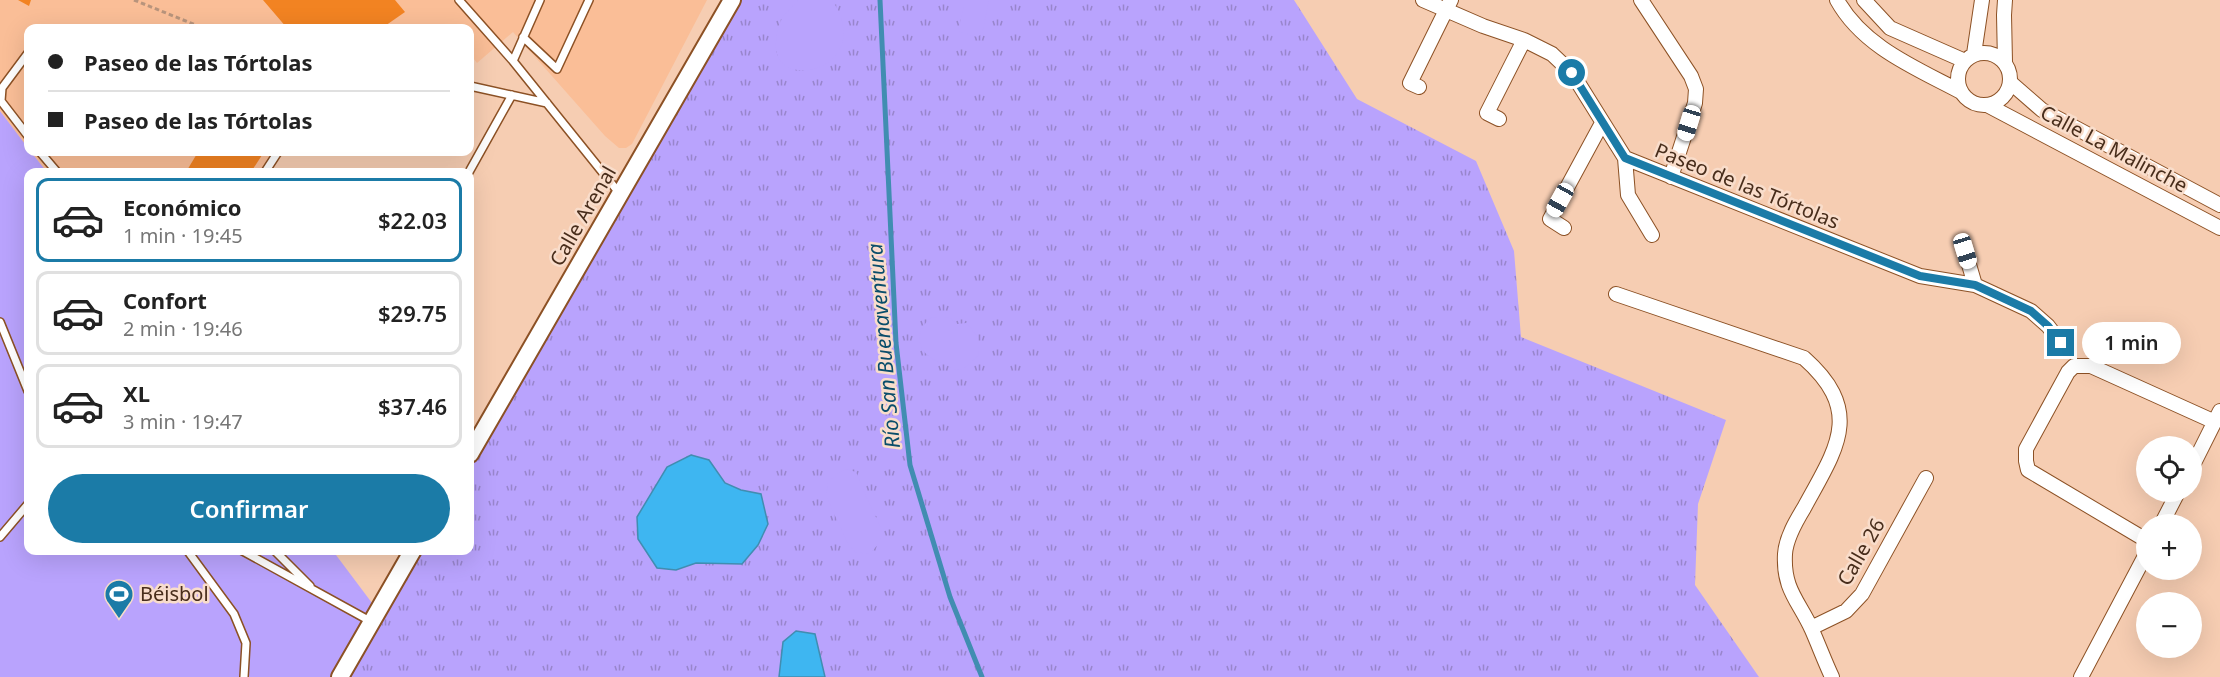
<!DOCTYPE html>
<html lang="es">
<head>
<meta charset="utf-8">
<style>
	:root { --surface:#fff; --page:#f2f2f2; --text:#222; --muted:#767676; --line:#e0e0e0; --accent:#1b7ba7 }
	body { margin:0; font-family:"Noto Sans",sans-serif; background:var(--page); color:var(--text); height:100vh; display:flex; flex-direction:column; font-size:22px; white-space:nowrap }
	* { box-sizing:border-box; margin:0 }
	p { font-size:20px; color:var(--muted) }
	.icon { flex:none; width:33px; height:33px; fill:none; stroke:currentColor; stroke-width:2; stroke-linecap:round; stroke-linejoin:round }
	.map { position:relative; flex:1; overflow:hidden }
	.drawer { position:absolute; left:24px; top:168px; width:450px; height:387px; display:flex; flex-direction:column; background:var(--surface); border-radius:12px; box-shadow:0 6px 24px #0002 }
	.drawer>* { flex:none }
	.banner { position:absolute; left:24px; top:24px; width:450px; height:132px; border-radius:12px; box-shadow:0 6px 24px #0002; display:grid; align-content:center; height:132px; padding:0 24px; background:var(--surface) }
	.buttons { position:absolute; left:2136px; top:436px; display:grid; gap:12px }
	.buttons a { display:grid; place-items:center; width:66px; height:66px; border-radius:50%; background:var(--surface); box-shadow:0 6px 24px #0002; font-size:30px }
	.end { position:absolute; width:27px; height:27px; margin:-14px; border:8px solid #1b7ba7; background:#fff; box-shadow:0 0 0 3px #fff }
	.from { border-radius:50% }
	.bubble { position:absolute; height:42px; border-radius:21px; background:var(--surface); box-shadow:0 6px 24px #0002; font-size:20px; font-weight:600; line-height:42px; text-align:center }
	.car { position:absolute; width:18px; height:36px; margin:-18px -9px; border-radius:8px; box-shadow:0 0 4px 2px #0007; background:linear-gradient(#fff 24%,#345 0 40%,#fff 0 76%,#345 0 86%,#fff 0) }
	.banner b { display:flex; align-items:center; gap:21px; height:57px; font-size:22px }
	.banner b+b { border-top:2px solid var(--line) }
	.banner i { width:15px; height:15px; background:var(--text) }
	ul { padding:10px 0 0; list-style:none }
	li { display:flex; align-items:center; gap:18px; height:84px; margin:0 12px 9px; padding:0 12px; border:3px solid var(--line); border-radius:12px }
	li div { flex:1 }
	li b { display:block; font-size:22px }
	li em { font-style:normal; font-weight:600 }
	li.on { border-color:var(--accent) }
	li>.icon { width:54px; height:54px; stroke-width:1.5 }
	.cta { display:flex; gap:12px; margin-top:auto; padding:12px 24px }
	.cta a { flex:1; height:69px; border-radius:36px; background:var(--accent); color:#fff; font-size:24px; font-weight:600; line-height:69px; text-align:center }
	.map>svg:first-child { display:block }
	.built { fill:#fabe97 }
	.grass { fill:url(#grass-tufts) }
	.park { fill:#b9a3fd }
	.water { fill:#3eb6f1; stroke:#418db1; stroke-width:1.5 }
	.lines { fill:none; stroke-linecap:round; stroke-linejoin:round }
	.stream { stroke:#418db1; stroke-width:5 }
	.building { fill:#f28322 }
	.service-casing { stroke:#8c5125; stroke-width:10 }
	.minor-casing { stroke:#8c5125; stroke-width:16 }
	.tertiary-casing { stroke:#8c5125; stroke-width:20 }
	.path { stroke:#b8947c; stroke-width:3; stroke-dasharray:4.5 3; stroke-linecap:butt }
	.service { stroke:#fff; stroke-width:7 }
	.minor { stroke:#fff; stroke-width:14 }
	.tertiary { stroke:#fff; stroke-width:16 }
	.route { stroke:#1b7ba7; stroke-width:8 }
	.labels { text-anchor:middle; stroke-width:5; stroke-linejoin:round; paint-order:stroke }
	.street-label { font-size:20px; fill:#482d1b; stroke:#f9ddcb }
	.poi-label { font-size:20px; fill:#482d1b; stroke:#f9ddcb; text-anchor:start }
	.water-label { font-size:21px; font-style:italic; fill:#0a4d6b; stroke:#f9ddcb }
</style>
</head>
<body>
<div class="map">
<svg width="2220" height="677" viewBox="0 0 2220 677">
	<defs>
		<pattern id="grass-tufts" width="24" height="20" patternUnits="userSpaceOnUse" patternTransform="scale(1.5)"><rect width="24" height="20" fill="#b9a3fd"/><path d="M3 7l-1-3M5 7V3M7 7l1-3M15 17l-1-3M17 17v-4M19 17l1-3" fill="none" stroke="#9885cc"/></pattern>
	</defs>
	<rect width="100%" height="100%" fill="#f6cdb2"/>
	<!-- built -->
	<path class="built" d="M0,0h707l-75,144 -6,4h-7l-14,-12 -92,-104 -36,31 -7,-9v-26h-442v120l-28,-37z
		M31,152h244l-11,20h-217z"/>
	<!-- grass -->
	<path class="grass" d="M741,0h553l63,99 119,62 38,90 7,86 205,83 -28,84 -3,81 64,92h-1410l74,-126 47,-1v-81z"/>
	<!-- park -->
	<path class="park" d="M798,0h34c46,69 -60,95 -56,43 0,-9 2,-18 7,-26 4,-6 11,-11 15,-17z
		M964,0h25l-7,34 -5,3 -19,-6 6,-24z
		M0,111l28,37v4h3l16,20h-19v378l305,1 45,60 -39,66h-339z
		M932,317l18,1 7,6 9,-1 12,14 1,18 -16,14 -10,1c-5,-6 -10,-6 -17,-9 -21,-11 -22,-30 -4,-44z
		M846,469l10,3c5,10 8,21 13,31 10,23 22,31 0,51l-14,-2 -7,-8 -22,-48 2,-13 8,-9z"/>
	<!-- water -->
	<path class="water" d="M691,455l18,5 16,23 16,7 20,4 7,30 -10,21 -16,19 -46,-1 -20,7 -19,-2 -19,-29 -1,-22 30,-50z
		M796,631l19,3 10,43h-46l4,-35z"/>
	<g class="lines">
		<!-- stream -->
		<path class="stream" d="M880,0l16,343 14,122 40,132 32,80"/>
	</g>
	<!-- building -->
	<path class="building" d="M18,0h13l-2,6z
		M263,0h132l10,12 -23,16h-95z
		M198,152h66l-13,20h-65z"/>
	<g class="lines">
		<!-- service casing -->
		<g class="service-casing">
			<path id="service" d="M459,0l54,61 107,133
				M523,37l34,32 32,-69
				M28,53l-26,35 -1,13 27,35
				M513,61l27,-61
				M470,86l77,17
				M40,152l17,20
				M265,172l13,-20
				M469,172l43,-77
				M0,322l28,69
				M0,537l28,-33
				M187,550l47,64 12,29 -2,34
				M241,550l129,71
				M274,550l36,36"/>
		</g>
		<!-- minor casing -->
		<g class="minor-casing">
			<path id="minor" d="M1423,0l60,26 41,14 28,14 20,19 53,85 295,118 55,9 56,26 17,15 13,17
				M1641,0l50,76 5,13 -1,14 -24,74
				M1837,0c26,47 79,68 124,92
				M1864,0l26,28 75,33
				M1958 79a26 26 0 1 1 52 0a26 26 0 1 1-52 0Z
				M1974,54l8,-54
				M2005,62l-1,-47 1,-15
				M2011,83l31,27 178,95
				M1419,87l-9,-4 41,-83
				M1989,106l231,122
				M1499,119l-12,-6 37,-73
				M1625,158l3,37 24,40
				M1564,228l-14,-9 52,-96
				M1965,251l10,34
				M1616,294l188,64c61,54 32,91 0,150 -8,13 -18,30 -19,46 -2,36 14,47 27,76 7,16 13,32 20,47
				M2192,467l28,-56
				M2161,525l17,-33
				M2146,540l-118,-70 -2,-9v-12l42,-77 6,-6h17l124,56
				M1811,628l35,-17 16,-17 64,-116
				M2081,677l65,-123"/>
		</g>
		<!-- tertiary casing -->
		<g class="tertiary-casing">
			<path id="tertiary" d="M470,454l262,-454
				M340,677l73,-127"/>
		</g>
		<!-- path -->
		<path class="path" d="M134,0l69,28"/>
		<!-- service -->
		<use href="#service" class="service"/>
		<!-- minor -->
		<use href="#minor" class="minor"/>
		<!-- tertiary -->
		<use href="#tertiary" class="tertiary"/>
	</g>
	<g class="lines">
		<!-- route -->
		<path class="route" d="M1572,73l53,85 295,118 55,9 56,26 17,15 13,17"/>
	</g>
	<!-- icons -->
	<defs>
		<g id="stadium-pin" transform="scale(1.5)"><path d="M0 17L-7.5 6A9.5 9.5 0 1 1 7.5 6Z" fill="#1b7ba7" stroke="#f9ddcb"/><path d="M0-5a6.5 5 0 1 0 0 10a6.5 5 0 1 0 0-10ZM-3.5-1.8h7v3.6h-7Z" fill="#fff"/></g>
	</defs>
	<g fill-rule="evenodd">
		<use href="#stadium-pin" x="119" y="594"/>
	</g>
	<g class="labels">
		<!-- street labels -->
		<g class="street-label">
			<text transform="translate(2114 149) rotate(28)" y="7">Calle La Malinche</text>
			<text transform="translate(1747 186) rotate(22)" y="7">Paseo de las Tórtolas</text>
			<text transform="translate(583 216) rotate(-60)" y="7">Calle Arenal</text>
			<text transform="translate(1861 552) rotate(-60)" y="7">Calle 26</text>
		</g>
		<!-- poi labels -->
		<g class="poi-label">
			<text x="140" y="601">Béisbol</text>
		</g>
		<!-- water labels -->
		<g class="water-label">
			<text transform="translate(884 346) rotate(-95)" y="7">Río San Buenaventura</text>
		</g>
	</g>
</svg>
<div class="buttons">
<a><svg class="icon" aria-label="locate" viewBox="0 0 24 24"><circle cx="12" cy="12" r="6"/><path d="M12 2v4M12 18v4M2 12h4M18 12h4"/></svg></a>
<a>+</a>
<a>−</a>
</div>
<i class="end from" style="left:1572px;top:73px"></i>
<i class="end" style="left:2061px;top:343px"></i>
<div class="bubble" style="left:2082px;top:322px;width:99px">1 min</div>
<i class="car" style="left:1689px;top:123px;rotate:197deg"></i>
<i class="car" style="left:1560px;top:200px;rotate:209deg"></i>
<i class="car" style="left:1965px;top:251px;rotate:163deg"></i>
<div class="banner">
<b><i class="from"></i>Paseo de las Tórtolas</b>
<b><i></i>Paseo de las Tórtolas</b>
</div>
<section class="drawer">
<ul>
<li class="on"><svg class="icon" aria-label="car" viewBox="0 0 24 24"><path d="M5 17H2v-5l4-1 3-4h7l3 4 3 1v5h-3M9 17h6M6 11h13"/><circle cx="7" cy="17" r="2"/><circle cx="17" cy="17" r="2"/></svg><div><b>Económico</b><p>1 min · 19:45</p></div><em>$22.03</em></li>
<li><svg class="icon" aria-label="car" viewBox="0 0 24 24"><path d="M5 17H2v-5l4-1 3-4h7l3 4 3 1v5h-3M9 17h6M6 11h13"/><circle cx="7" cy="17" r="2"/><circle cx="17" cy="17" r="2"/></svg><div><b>Confort</b><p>2 min · 19:46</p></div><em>$29.75</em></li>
<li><svg class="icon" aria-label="car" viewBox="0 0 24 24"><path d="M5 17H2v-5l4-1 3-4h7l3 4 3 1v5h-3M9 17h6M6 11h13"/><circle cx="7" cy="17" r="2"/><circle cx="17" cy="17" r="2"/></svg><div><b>XL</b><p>3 min · 19:47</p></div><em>$37.46</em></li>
</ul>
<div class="cta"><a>Confirmar</a></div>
</section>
</div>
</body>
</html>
